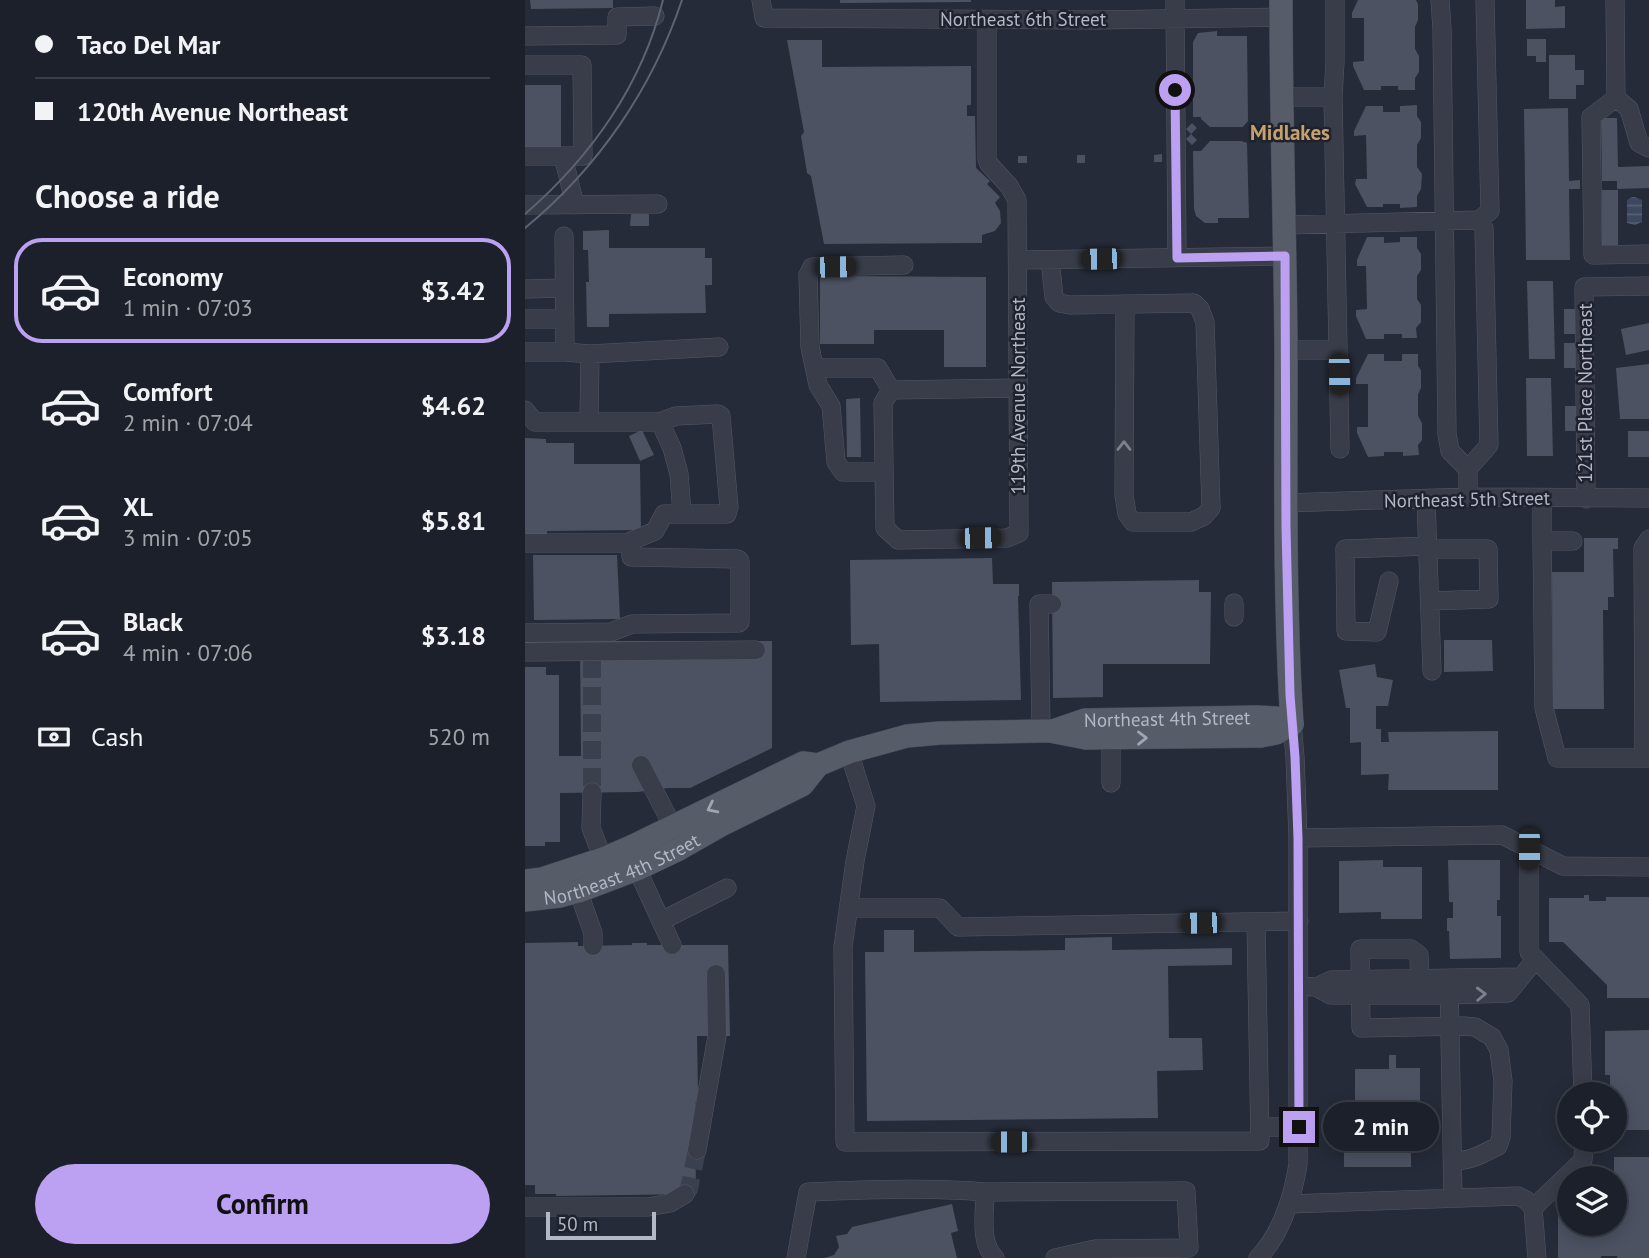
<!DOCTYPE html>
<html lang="en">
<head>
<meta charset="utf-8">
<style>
	:root { --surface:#1c202a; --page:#252832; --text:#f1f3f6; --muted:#a0a3a8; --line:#3a3e47; --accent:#bca0f2 }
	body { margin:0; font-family:"PT Sans",sans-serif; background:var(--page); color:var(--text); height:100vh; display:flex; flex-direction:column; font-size:26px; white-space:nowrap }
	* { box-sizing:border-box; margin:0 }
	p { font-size:23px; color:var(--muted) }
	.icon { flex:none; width:38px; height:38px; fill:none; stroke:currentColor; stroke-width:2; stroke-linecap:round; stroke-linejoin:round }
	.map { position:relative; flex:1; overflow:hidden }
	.panel { display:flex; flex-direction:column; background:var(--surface); width:525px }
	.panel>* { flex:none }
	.banner { display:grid; align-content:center; height:154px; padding:0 35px; background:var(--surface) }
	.tools { position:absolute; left:1032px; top:1082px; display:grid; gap:14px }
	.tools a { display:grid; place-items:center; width:70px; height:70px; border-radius:50%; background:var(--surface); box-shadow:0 4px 18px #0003,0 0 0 2px var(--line); font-size:35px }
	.scale { position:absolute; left:21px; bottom:18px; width:110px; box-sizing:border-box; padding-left:7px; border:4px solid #b4b8c5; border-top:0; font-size:19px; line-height:24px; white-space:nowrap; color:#b4b8c5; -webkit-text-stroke:5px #1e222e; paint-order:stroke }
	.end { position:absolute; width:32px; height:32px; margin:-16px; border:9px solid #bca0f2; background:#111; box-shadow:0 0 0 4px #111 }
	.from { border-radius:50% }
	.bubble { position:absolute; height:49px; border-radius:24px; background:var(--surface); box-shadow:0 4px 18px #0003,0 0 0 2px var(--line); font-size:23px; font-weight:600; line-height:49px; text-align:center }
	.car { position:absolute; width:21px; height:42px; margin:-21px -10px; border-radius:9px; box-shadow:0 0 5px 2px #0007; background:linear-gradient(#222 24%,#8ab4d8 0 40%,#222 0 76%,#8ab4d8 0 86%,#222 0) }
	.banner b { display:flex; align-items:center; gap:24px; height:66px; font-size:26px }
	.banner b+b { border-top:2px solid var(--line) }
	.banner i { width:18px; height:18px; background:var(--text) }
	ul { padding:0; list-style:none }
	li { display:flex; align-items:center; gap:21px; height:105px; margin:0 14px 10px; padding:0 21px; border:4px solid transparent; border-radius:28px }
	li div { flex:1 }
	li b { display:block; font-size:26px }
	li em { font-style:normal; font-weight:600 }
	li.on { border-color:var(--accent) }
	li>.icon { width:63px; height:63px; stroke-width:1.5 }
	h2 { padding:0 35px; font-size:32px; line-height:84px }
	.pay { display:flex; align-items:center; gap:18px; height:77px; padding:0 35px; font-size:26px }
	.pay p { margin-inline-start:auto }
	.primary-button { display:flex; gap:14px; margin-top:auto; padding:14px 35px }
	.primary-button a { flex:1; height:80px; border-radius:42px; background:var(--accent); color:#111; font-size:28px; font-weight:600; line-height:80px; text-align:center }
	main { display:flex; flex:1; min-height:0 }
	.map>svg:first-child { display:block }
	.water { fill:url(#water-rules) }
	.building { fill:#4c5262 }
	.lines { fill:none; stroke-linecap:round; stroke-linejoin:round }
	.minor-tunnel { stroke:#3a404d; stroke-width:18; stroke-dasharray:18 9; stroke-linecap:butt }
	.minor-casing { stroke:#545864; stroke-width:19 }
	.major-casing { stroke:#424652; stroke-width:24 }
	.minor { stroke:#393d49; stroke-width:18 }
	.major { stroke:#575c69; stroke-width:23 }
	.tram { stroke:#5d6372; stroke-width:2 }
	.oneway { stroke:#7d818d }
	.oneway2 { stroke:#a1a6b3 }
	.route { stroke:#bca0f2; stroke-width:9 }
	.labels { text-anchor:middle; stroke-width:5; stroke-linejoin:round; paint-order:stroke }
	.street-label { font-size:19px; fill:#b4b8c5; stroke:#1e222e }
	.neighbourhood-label { font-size:21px; font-weight:bold; fill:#c7a06d; stroke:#1e222e }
</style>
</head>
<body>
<main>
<section class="panel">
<div class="banner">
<b><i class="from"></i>Taco Del Mar</b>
<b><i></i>120th Avenue Northeast</b>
</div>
<h2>Choose a ride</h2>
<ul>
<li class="on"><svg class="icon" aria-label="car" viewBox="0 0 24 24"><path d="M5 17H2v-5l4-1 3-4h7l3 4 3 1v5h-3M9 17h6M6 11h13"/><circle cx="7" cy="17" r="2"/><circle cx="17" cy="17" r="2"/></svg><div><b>Economy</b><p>1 min · 07:03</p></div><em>$3.42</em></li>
<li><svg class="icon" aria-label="car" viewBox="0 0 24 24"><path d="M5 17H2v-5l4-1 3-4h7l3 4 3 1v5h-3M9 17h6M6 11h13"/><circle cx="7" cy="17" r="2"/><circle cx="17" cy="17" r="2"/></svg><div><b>Comfort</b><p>2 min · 07:04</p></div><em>$4.62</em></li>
<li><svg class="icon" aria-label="car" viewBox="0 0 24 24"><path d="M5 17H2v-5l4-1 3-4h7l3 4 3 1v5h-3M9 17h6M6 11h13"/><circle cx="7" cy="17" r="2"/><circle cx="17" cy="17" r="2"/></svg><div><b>XL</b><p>3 min · 07:05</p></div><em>$5.81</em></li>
<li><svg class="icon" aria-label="car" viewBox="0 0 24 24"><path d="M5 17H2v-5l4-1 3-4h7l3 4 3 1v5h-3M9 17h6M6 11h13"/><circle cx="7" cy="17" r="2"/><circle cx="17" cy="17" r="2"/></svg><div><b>Black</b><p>4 min · 07:06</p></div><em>$3.18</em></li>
</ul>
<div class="pay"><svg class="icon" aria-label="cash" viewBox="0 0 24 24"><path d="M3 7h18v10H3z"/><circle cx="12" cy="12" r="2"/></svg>Cash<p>520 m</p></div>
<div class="primary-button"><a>Confirm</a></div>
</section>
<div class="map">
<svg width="1124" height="1258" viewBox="0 0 1124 1258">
	<defs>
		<pattern id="water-rules" width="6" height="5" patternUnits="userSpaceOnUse" patternTransform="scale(1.75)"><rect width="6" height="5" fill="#3d475f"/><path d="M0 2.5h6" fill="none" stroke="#575f74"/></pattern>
	</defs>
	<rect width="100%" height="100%" fill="#252b38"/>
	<!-- water -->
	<path class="water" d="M1107,197h3l7,3v22l-7,3 -8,-2v-23z"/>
	<!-- building -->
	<path class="building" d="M5,0h83v8l-82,1z
		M315,0h131v2l-131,1z
		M833,0h58l2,4v16l-3,7v22l4,7v16l-4,6v12h-17v-4h-17v4h-17l-11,-24v-4l11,-1v-43h-12v-5z
		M1001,0h29v7l10,-1v22l-39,1z
		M692,31v5h30l1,85 -5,6h-33l-9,-8v-2h-8v-75l5,-9z
		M1002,39h19v23h-10v-6h-9z
		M262,40h35v27l149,-1v39h-4v11h8l1,52 14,13 -3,3 13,13 -5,6 5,8 1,12 -6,8 -13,4v8l-158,1 -13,-68 -4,-3 -6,-37 3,-4z
		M1024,55h26v15h9v15h-8v14h-27z
		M0,85h36v65l-36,-1z
		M892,105v11l4,6v16l-4,7v22l5,7 -1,15 -4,7v11l-17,1v-4h-17v3h-16l-12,-23 1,-5h11l-1,-44 -12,1v-5l12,-25h17v6h17v-6z
		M1043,108l1,73 11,-1v9h-11l1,71h-44l-2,-151z
		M1076,118h16l1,49 31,-1v22l-32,1v-8h-15z
		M667,123l5,5 -6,6 -5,-5z
		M666,134l6,6 -5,5 -6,-6z
		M685,141h31l6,2 2,75h-31v5h-13l-9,-7 -2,-7 -1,-58h8z
		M637,154v8h-8v-7z
		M552,155h8v8h-8z
		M493,156h9v7h-9z
		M1077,190h16v55h-16z
		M106,214h18v12h-19z
		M84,230v18h96v10h7v27h-7l1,28 -97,1v13h-22l-1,-45h3l-1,-32h-5v-19z
		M842,237h17v6l16,-1v-5h17v11l4,6v16l-4,6v23l4,6v17l-5,6 1,10h-15v-4h-18v5h-18l-10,-23v-6l11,-1 -1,-43h-9v-6z
		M295,276l166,1v90h-42v-37h-70v14h-54z
		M1002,281h26l2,78h-26z
		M1039,309h13v25h-13z
		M1124,323v27l-23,5 -5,-26z
		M1039,343h14v25h-14z
		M843,354h16v7h18v-7h16v12l3,4v18l-3,6v22l4,7v17l-4,5 1,10 -16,1v-4h-19v4l-16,1 -11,-24v-6h11v-43h-12v-6z
		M1124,364v55h-29l-4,-51z
		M1001,378h25l2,78h-26z
		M335,398l1,59h-14l-1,-58z
		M1040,406h13v25h-13z
		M117,430l12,25 -14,6 -11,-25z
		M1103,431h21v26h-21z
		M0,438l21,1v4h28v21h66l1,66 -94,1v3l-22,1z
		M1059,538h34v11h-5l1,48h-6v13h-5l1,99h-51l-1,-137h32z
		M8,555h84l3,64 -86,1z
		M467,558l1,26h26v12h-1l3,104 -141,2 -1,-58 -28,1 -1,-85z
		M674,580v12h12l-1,72h-107v33l-50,1 -1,-116z
		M919,640h48l1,31 -49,1z
		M55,641h192v107l-82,40h-22l-30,4 -78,1v49h-15v4h-20v-179h21v8h13v81h22z
		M850,664l2,13 16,3 -5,26h-12v23h5v13h8l-1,-10 110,-1v59h-110l1,-16 -28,1v-33l-11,1v-35h-4l-7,-38z
		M858,860v7h39v52h-41v-7l-42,1v-52z
		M923,860h52v40h-3v16h4v42l-51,1 -1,-28h-2v-13h6v-16h-4z
		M1059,895h5v6h17v-4h43v101h-42v-13l-44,-43h-14v-44h35z
		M359,930h30v22l151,-2v-12l47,-1v13l120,-2v17l-64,1 1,72h33l1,32 -46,1 1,47 -291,3 -2,-169h19z
		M53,942v4l54,-1v-2h15v2h81l2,91h-33l1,57 -3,12 1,89 -140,2v-2h-21v-9h-10v-242z
		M1124,1030v100h-34v-36h-10v-5h5v-14h-5v-44z
		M864,1055h7v13h24v42h-9v57h-67v-40h11v-58h34z
		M1089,1157h35v101h-32v-2h-16v2h-43v-42h12v7h45v-45h-7l6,-7z
		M427,1204l6,27 -7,2 6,25h-133l10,-3 5,-8 -3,-11 11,-2 5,-7z"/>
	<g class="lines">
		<!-- minor-tunnel -->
		<path class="minor-tunnel" d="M67,660v132
			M160,1194l4,-5 8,-39"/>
		<!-- minor casing -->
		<g class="minor-casing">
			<path id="minor" d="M236,0l3,18 332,2 185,-3
				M650,0l2,258
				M810,0v62l-2,35 7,352
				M915,0l2,29 5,405 3,17 18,18
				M1090,0l1,98
				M462,20v139l2,5 20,22 8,14 2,333 -12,5 -109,2 -13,-12 -2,-125 8,-13 127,-2
				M0,36l92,-1v-18l38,-1
				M0,65h57l1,91h-58
				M758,97h50
				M1091,98l-25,19 2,138 56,-1
				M1091,98l13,11 10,34 10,5
				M38,156l12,49
				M0,205l133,-1
				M954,220l11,-9 -5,-211
				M760,225l194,-5 5,8 5,217 -21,24v28
				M39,236l1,116 25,2
				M493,260l267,-4
				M525,260l4,37 5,6 11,2 124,-2 6,6 5,13 6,186 -7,8 -13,6h-58l-6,-8 -3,-19 1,-191
				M0,289l39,-1
				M0,319h40
				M761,350h52
				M0,352h40
				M290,368h63l13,22
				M0,410l10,12h54l1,-68 129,-7
				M64,422h71l16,-6 42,-2 3,2 8,91 -2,7h-45l-3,-40 -7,-26 -12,-26
				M359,472h-41l-7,-10 -5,-56 -13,-21 -8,-38 -2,-72 4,-8 92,-2
				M1017,498v43h31
				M901,499l6,172
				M1061,499l-2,-212 65,-1
				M760,503l183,-6 181,1
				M1017,541l2,167 13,50h92
				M0,543h105
				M903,549h60l1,50 -59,2
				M864,581l-12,51 -31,-1 -1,-82 83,-3
				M709,603v14
				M0,633l86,-1 21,-8 107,-1 1,-1v-61l-2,-2 -107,-2v-16l24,-10 9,-17h18
				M0,652l231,-2
				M516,731l-2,-127h13
				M586,739v44
				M324,752l17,54 -11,55 -12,86 2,195 415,-1 -4,-218
				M1119,758l-1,-210 6,-9
				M116,765l32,62
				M67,792l-1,36 12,31
				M773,838l204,-3 61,31 86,1
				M1004,849v103l51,53 3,89
				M112,869l35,76
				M49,879l19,54v13
				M324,908h91l18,19 341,-6
				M136,921l66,-33
				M924,979l4,219
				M774,986l17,1 15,8h118l59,-2 28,-34
				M791,987l15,-7 190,-3
				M895,995l-1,-40 -8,-6h-51l1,79 103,-2 11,1 17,10 7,13 4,31 -2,56 -3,9c-15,8 -28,15 -45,15
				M735,1127h39
				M172,1150l20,-114 -1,-62
				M460,1192c0,21 -6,51 10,66
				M764,1204l229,-8 8,4 7,8 4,50
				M0,1207h123l22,-4 15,-9
				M1008,1208l50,-48 1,-21
				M271,1258l12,-66c59,-2 119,-5 177,0l201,-1 3,57 -94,1 -40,9
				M733,1258c23,-24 35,-61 40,-94v-326l-3,-81 -3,-33"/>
		</g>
		<!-- major casing -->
		<g class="major-casing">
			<g id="major">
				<path d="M756,0c0,115 4,231 5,346 0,126 -2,252 6,378"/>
				<path id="s1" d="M528,731l32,-11 172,-3 19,1 16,6"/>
				<path d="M0,881l17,-2 61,-20 30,-13 170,-83 15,2"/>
				<path id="s2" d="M0,900l35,-4 19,-5 58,-22 40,-19 44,-25 81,-40 16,-20 31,-13 58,-16 33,-3 101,-2h9l36,7 175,-2 15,-3 16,-9"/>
			</g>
		</g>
		<!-- minor -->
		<use href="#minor" class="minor"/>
		<!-- major -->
		<use href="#major" class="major"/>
		<!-- tram -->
		<path class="tram" d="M0,214c66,-57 117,-129 138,-214
			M0,228c73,-60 127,-139 157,-228"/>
	</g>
	<!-- one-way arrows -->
	<defs><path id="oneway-chevron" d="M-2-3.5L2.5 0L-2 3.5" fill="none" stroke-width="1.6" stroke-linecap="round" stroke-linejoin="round" transform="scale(1.75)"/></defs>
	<g class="oneway">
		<use href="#oneway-chevron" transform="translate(599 446) rotate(-90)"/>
		<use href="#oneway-chevron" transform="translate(956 994) rotate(-2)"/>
	</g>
	<g class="oneway2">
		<use href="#oneway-chevron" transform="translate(617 738) rotate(-1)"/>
		<use href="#oneway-chevron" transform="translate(187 808) rotate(154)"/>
	</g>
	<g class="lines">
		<!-- route -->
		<path class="route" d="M650,90l2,168 108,-2 1,271 4,168 5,62 3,81 1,289"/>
	</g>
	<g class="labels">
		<!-- street labels -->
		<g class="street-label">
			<text x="498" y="26">Northeast 6th Street</text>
			<text transform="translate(1060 393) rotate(-90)" y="7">121st Place Northeast</text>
			<text transform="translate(493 396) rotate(-90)" y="7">119th Avenue Northeast</text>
			<text transform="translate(942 499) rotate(-1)" y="7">Northeast 5th Street</text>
			<text dy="7" stroke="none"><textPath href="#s1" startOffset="116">Northeast 4th Street</textPath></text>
			<text dy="7" stroke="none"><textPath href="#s2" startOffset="102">Northeast 4th Street</textPath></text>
		</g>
		<!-- neighbourhood labels -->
		<g class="neighbourhood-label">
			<text x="765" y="140">Midlakes</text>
		</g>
	</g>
</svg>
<div class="tools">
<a><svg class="icon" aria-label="locate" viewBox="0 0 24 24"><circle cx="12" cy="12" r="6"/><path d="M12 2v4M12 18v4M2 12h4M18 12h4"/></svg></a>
<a><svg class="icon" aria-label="layers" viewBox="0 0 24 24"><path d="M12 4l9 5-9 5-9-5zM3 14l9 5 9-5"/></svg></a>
</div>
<div class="scale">50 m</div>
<i class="end from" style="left:650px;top:90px"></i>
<i class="end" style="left:774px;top:1127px"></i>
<div class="bubble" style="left:798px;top:1102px;width:116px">2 min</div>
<i class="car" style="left:576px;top:259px;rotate:269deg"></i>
<i class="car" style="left:310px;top:267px;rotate:89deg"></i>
<i class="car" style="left:814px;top:374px;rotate:179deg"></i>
<i class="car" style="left:455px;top:538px;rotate:89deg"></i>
<i class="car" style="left:1004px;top:849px;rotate:180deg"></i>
<i class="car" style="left:676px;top:923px;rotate:269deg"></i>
<i class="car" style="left:486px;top:1142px;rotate:270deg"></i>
</div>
</main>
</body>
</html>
